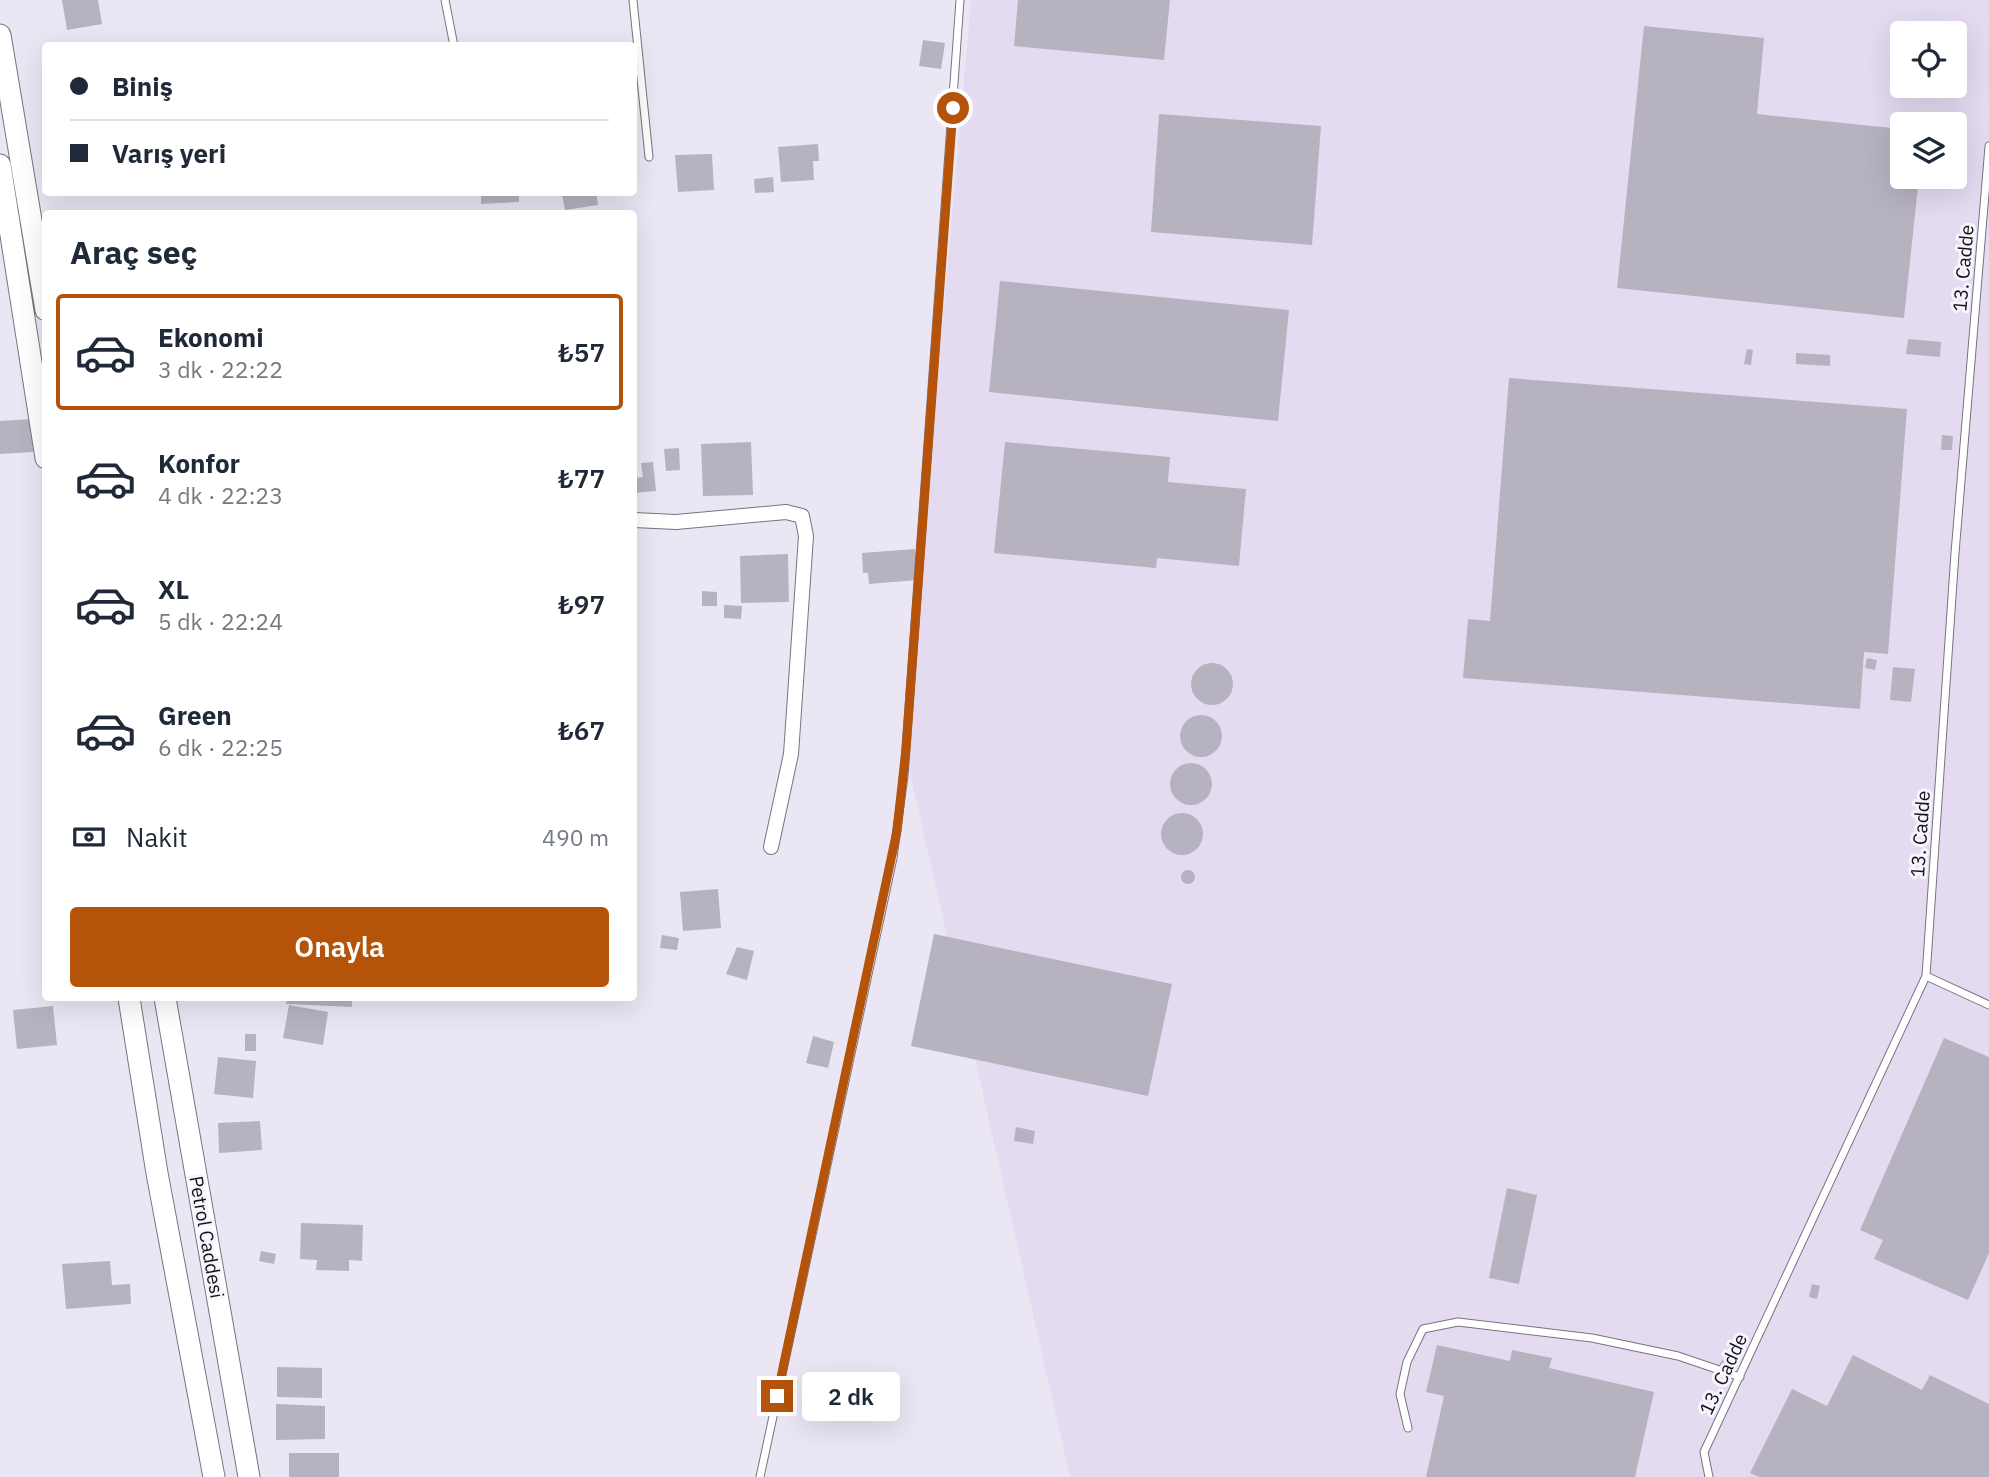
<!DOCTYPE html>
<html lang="tr">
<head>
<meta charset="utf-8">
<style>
	:root { --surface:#fff; --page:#f2f2f3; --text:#1f2937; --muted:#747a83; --line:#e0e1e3; --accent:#b45309 }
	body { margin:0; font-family:"IBM Plex Sans",sans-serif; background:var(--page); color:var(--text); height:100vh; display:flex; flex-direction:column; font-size:26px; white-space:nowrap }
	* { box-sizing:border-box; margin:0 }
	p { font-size:23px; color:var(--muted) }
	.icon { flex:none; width:38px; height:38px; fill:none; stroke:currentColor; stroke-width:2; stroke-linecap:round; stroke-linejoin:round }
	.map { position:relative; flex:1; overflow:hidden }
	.details { position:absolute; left:42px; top:210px; width:595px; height:791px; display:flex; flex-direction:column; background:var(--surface); border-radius:7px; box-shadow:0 7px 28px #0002 }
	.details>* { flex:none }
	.banner { position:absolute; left:42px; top:42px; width:595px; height:154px; border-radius:7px; box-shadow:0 7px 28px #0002; display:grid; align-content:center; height:154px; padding:0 28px; background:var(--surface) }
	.tools { position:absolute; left:1890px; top:21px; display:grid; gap:14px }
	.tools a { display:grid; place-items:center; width:77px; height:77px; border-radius:7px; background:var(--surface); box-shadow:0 7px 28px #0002; font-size:35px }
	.end { position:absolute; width:32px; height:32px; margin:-16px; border:9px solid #b45309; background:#fff; box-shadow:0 0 0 4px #fff }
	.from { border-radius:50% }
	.bubble { position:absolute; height:49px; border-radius:7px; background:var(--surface); box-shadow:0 7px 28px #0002; font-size:23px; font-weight:600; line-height:49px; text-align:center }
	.banner b { display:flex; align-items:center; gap:24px; height:66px; font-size:26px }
	.banner b+b { border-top:2px solid var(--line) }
	.banner i { width:18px; height:18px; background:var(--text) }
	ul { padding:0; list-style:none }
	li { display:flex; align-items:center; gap:21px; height:116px; margin:0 14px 10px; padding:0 14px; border:4px solid transparent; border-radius:7px }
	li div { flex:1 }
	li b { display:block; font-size:26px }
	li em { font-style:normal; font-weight:600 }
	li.active { border-color:var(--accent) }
	li>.icon { width:63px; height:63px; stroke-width:1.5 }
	h2 { padding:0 28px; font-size:32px; line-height:84px }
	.pay { display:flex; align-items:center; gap:18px; height:77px; padding:0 28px; font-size:26px }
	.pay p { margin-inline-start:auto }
	.cta { display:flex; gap:14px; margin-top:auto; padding:14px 28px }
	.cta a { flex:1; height:80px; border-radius:7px; background:var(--accent); color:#fff; font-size:28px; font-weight:600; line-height:80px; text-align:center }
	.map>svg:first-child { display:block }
	.built { fill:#e4dbf1; fill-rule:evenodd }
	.building { fill:#b7b2c0 }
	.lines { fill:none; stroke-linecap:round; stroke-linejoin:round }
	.lane-casing { stroke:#787380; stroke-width:9 }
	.street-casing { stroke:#787380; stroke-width:16 }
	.secondary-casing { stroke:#787380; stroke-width:23 }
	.lane { stroke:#fff; stroke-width:7 }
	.street { stroke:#fff; stroke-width:14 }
	.secondary { stroke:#fff; stroke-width:21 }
	.route { stroke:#b45309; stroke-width:9 }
	.labels { text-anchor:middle; stroke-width:6; stroke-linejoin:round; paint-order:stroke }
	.street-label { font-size:19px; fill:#131116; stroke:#f8f4fd }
</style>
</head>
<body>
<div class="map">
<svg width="1989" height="1477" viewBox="0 0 1989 1477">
	<rect width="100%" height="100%" fill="#ebe6f4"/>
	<!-- built -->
	<path class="built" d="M971,0h1018v1477h-919l-165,-726zM1902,33h53v53h-53zM1902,124h53v53h-53z"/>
	<!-- building -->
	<path class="building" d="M62,0h36l4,24 -35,6z
		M1018,0h152l-6,60 -150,-14z
		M1644,26l120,12 -7,76 145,15v48h17l-15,141 -287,-30z
		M923,40l22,3 -4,26 -22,-3z
		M1159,114l162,12 -9,119 -161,-13z
		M818,144l1,17h-6l1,19 -33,2 -3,-35z
		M712,154l2,36 -36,2 -3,-37z
		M773,177l1,15 -19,1 -1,-14z
		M481,192h38v10l-38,2z
		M577,192h19l2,13 -33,5 -3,-15z
		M1000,281l289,29 -11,111 -289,-29z
		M1908,339l33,3 -1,15 -34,-3z
		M1747,349l6,1 -2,15 -7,-1z
		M1796,353l34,2v11l-34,-2z
		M1509,378l398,31 -19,245 -24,-2 -4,57 -397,-31 5,-59 22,2z
		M31,419l2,33 -33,2v-33z
		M1942,435l11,1 -1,14h-11z
		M751,442l2,53 -50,1 -2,-52z
		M1005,442l165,15 -2,25 78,7 -7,77 -82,-8 -1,10 -162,-15z
		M679,448l1,22 -14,1 -2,-22z
		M653,462l3,29 -22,2v-15l9,-1 -2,-14z
		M915,549l3,31 -49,4 -1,-11h-5l-1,-20z
		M788,554l1,48 -48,1 -1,-47z
		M702,591l15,1v14h-15z
		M724,605l18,1 -1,13 -17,-1z
		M1867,658l10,2 -2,10 -10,-2z
		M1191 684a21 21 0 1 1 42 0a21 21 0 1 1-42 0Z
		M1893,667l22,2 -4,33 -21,-2z
		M1180 736a21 21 0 1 1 42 0a21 21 0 1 1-42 0Z
		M1170 784a21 21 0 1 1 42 0a21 21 0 1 1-42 0Z
		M1161 834a21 21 0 1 1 42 0a21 21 0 1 1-42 0Z
		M1181 877a7 7 0 1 1 14 0a7 7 0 1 1-14 0Z
		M718,889l3,39 -38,3 -3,-39z
		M934,934l238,50 -24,112 -237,-50z
		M662,935l17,3 -2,12 -17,-2z
		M737,947l17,4 -7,29 -21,-6z
		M287,998h65v9l-66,-3z
		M289,1005l39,7 -5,33 -40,-7z
		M53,1006l4,39 -40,4 -4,-39z
		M245,1034h11v17h-11z
		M813,1036l21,6 -6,26 -22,-5z
		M1944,1038l45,19v196l-21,47 -94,-41 9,-19 -23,-10z
		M218,1057l38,4 -3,37 -39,-4z
		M260,1121l2,29 -43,3 -1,-30z
		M1016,1127l19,4 -2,13 -19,-3z
		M1507,1188l30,7 -18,89 -30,-6z
		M301,1223l62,2 -1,36 -13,-1v11l-33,-1 1,-10 -17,-1z
		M261,1251l15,3 -2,10 -15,-3z
		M110,1261l2,24 18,-1 1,20 -65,5 -4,-45z
		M1812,1284l8,2 -3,13 -8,-2z
		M1437,1345l73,16 2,-11 40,8 -3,10 105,24 -19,85h-209l18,-81 -18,-4z
		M1853,1355l69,35 8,-15 59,29v73h-230l-9,-4 42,-84 35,17z
		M1723,1359l14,8 -3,3 -15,-5z
		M277,1367l45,1v30l-45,-1z
		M276,1404l49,2v33l-49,1z
		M289,1453h50v24h-50z"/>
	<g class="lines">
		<!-- lane casing -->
		<g class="lane-casing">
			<path id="lane" d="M445,0l9,46
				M633,0l16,157
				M1926,976l63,29
				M1408,1428l-8,-34 7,-32 16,-33 35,-7 134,16 86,18 62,21
				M760,1477l133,-619 11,-82 56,-776
				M1709,1477l-5,-25 222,-476 29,-423 34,-407"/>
		</g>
		<!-- street casing -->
		<g class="street-casing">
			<path id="street" d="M634,520l42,2 110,-10 16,4 4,20 -15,218 -20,93"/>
		</g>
		<!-- secondary casing -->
		<g class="secondary-casing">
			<path id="secondary" d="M0,35l46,275
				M0,165l46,293
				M129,998l28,175 57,304
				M165,998l84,479"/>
		</g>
		<!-- lane -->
		<use href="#lane" class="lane"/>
		<!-- street -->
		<use href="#street" class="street"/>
		<!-- secondary -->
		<use href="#secondary" class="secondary"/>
	</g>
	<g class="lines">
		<!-- route -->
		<path class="route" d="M777,1396l120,-565 9,-82 47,-641"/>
	</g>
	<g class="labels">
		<!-- street labels -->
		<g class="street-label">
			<text transform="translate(1963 268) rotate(-85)" y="7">13. Cadde</text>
			<text transform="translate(1920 834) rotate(-86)" y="7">13. Cadde</text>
			<text transform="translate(207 1237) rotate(80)" y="7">Petrol Caddesi</text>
			<text transform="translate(1723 1374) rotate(-65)" y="7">13. Cadde</text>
		</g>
	</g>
</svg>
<div class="tools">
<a><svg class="icon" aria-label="locate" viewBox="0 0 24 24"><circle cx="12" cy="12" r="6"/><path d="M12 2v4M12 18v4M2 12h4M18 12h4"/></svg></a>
<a><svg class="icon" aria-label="layers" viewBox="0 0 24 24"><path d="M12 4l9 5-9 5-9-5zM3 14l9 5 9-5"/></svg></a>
</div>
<i class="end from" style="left:953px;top:108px"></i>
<i class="end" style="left:777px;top:1396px"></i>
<div class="bubble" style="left:802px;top:1372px;width:98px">2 dk</div>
<div class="banner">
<b><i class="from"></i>Biniş</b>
<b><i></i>Varış yeri</b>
</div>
<section class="details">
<h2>Araç seç</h2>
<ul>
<li class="active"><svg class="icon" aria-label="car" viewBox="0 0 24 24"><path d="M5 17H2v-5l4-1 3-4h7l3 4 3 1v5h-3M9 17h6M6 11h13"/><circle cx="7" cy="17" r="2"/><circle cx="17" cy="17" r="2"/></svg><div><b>Ekonomi</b><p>3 dk · 22:22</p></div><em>₺57</em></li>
<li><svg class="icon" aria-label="car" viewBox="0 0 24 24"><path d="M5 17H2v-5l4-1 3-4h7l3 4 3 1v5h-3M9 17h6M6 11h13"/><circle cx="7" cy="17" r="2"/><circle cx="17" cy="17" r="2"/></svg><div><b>Konfor</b><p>4 dk · 22:23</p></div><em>₺77</em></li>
<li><svg class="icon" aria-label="car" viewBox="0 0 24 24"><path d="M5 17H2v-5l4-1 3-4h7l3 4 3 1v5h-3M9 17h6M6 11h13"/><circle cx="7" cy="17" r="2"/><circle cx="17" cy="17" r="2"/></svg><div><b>XL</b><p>5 dk · 22:24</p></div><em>₺97</em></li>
<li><svg class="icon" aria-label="car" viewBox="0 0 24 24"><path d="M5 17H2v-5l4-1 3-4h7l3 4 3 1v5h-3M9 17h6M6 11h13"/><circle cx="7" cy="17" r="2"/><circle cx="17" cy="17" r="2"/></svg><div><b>Green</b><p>6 dk · 22:25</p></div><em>₺67</em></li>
</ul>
<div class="pay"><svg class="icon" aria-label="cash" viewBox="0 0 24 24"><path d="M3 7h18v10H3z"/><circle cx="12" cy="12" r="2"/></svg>Nakit<p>490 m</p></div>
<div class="cta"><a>Onayla</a></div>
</section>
</div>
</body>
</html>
